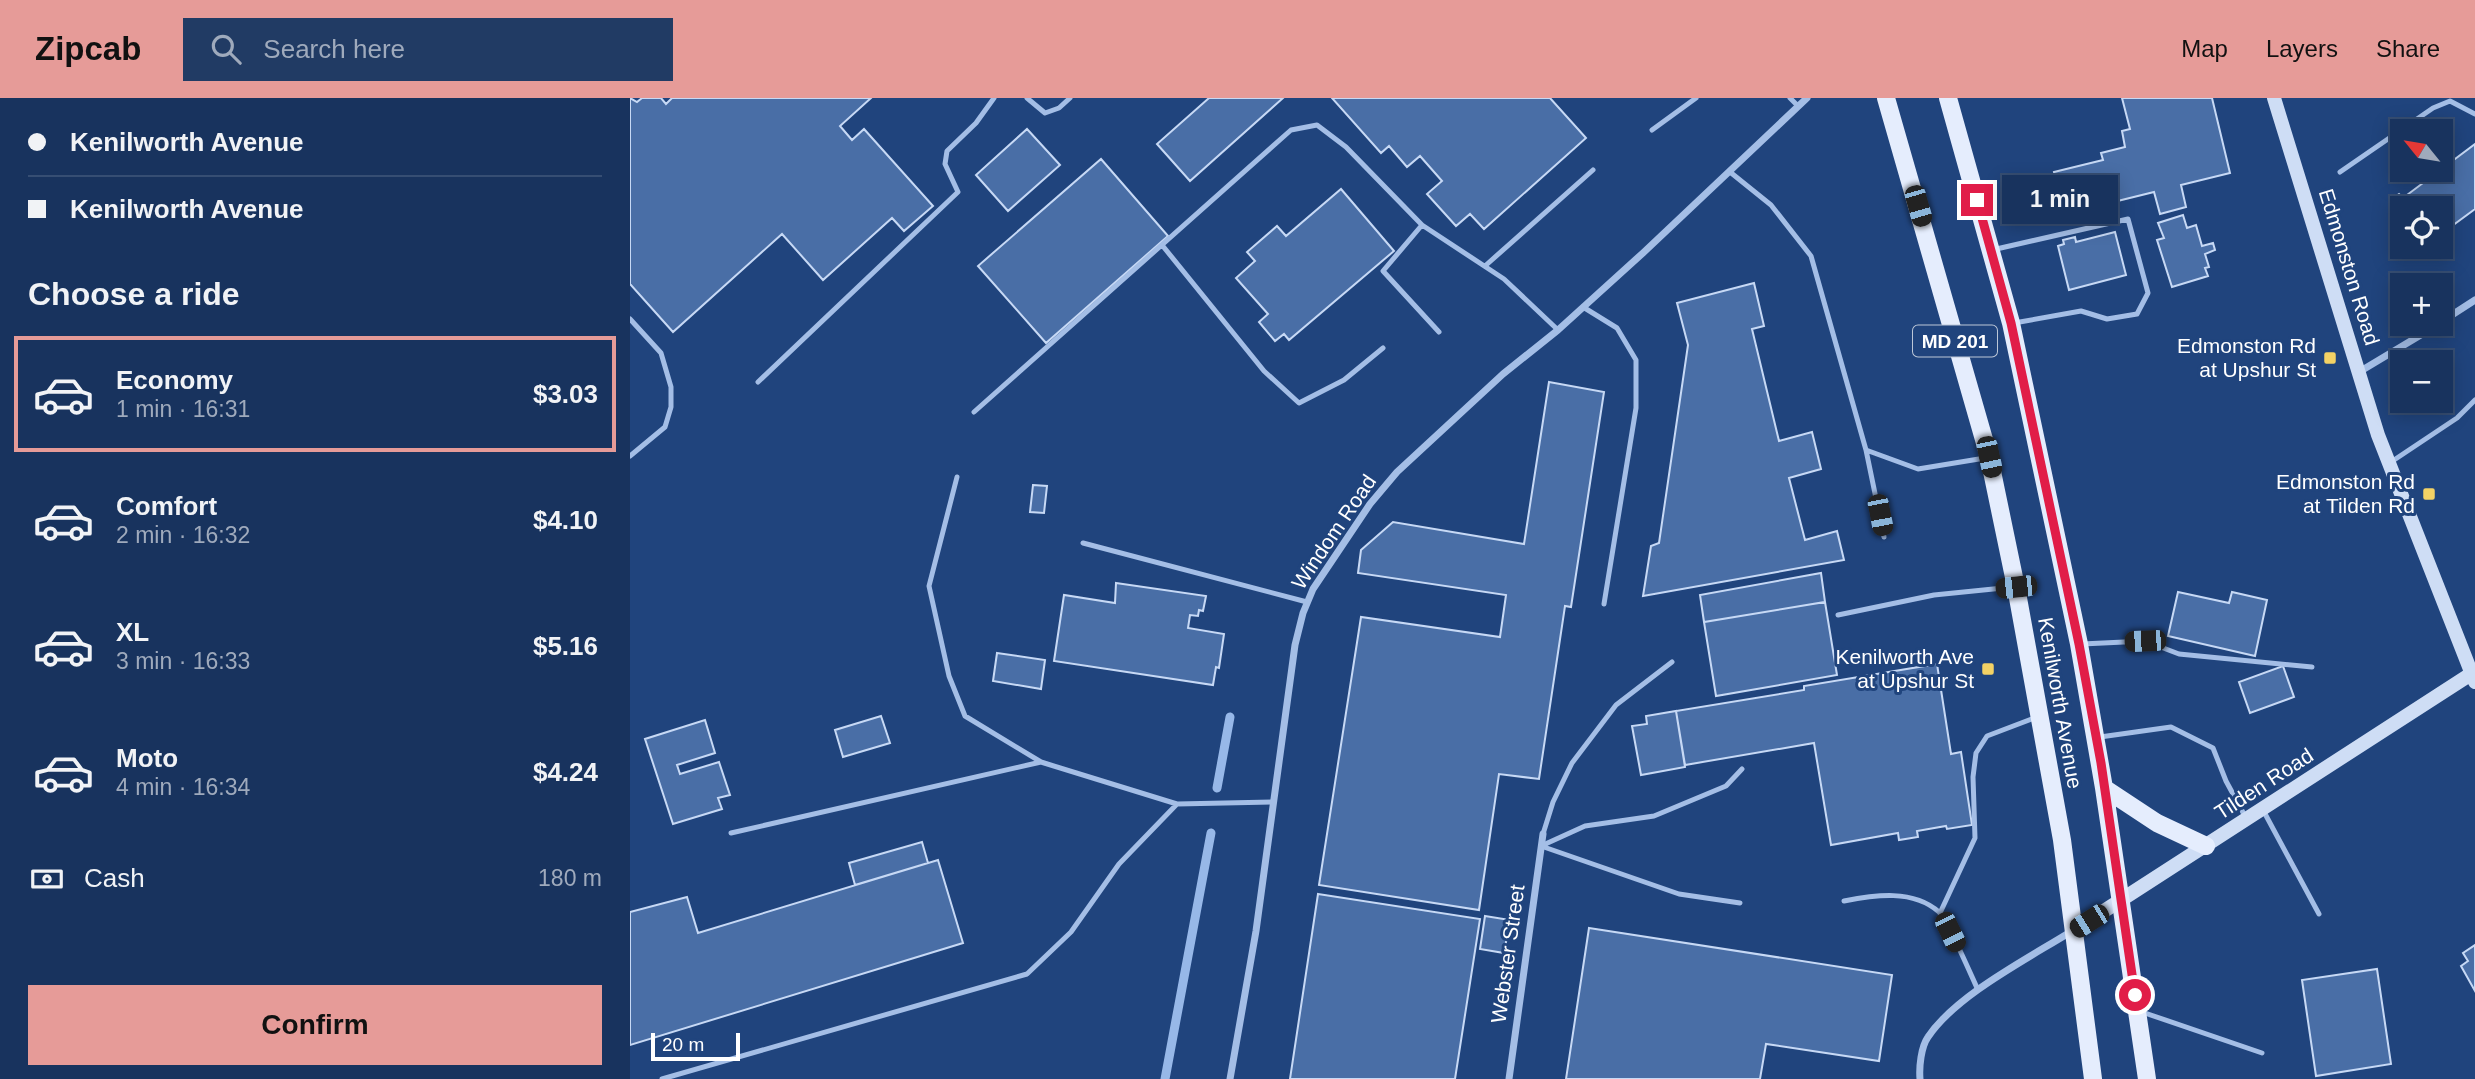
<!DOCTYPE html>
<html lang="en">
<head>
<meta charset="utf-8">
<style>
	:root { --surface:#18335e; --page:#213b64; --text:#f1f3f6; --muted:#9faabc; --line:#364e73; --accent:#e69b98 }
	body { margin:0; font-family:Helvetica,sans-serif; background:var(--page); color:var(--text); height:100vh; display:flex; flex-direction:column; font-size:26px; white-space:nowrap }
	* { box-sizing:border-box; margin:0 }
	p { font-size:23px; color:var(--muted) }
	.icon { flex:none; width:38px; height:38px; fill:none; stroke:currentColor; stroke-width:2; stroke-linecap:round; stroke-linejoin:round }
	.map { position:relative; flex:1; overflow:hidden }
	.panel { display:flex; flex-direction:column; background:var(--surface); width:630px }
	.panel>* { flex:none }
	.hud { display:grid; align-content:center; height:154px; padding:0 28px; background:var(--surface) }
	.needle { width:46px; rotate:300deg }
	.fabs { position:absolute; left:1760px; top:21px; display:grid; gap:14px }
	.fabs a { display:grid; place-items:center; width:63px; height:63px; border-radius:0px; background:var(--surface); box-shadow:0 4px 18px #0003,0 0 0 2px var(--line); font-size:35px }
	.scale { position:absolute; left:21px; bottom:18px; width:89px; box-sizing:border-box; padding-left:7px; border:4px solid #fff; border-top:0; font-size:19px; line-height:24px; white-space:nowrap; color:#fff; -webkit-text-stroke:5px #20447d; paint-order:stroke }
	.end { position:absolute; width:32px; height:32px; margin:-16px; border:9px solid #e11d48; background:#fff; box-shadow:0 0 0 4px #fff }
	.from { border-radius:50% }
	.bubble { position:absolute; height:49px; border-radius:0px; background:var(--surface); box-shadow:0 4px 18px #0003,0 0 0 2px var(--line); font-size:23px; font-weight:600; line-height:49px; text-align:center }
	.car { position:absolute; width:21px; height:42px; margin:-21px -10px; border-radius:9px; box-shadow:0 0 5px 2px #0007; background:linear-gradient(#222 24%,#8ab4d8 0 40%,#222 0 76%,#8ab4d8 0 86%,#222 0) }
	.hud b { display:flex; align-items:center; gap:24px; height:66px; font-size:26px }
	.hud b+b { border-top:2px solid var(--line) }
	.hud i { width:18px; height:18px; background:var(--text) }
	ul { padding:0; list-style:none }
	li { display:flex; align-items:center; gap:21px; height:116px; margin:0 14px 10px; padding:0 14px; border:4px solid transparent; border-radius:0px }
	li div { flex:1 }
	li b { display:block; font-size:26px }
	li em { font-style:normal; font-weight:600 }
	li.active { border-color:var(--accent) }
	li>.icon { width:63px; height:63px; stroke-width:1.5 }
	h2 { padding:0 28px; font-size:32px; line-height:84px }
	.pay { display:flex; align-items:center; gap:18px; height:77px; padding:0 28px; font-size:26px }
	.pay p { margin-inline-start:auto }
	.action { display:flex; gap:14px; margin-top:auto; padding:14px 28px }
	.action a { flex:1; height:80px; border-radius:0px; background:var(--accent); color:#111; font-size:28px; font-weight:600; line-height:80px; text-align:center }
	header { display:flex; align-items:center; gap:42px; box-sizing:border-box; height:98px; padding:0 35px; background:var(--accent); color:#111 }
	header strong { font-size:33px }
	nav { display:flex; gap:38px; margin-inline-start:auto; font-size:24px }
	.search { width:490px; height:63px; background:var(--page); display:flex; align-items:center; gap:18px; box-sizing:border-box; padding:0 24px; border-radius:0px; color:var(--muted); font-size:26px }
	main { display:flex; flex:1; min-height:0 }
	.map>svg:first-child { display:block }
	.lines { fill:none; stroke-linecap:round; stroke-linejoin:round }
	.stream { stroke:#97b8e8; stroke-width:9 }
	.building { fill:#496ea6; stroke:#c7d9f5; stroke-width:2 }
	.lane { stroke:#a4bee6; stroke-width:5 }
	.street { stroke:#a4bee6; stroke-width:7 }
	.secondary { stroke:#ceddf5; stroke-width:14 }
	.primary { stroke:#e5edfd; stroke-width:18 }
	.route { stroke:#e11d48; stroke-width:9 }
	.poi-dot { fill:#f3d265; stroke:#20447d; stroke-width:2.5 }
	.labels { text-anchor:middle; stroke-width:6; stroke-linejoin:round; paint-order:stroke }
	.shield { fill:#20447d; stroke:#bcc7d8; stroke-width:2 }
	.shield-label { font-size:19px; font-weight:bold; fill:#fff }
	.street-label { font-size:21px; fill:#fff; stroke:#20447d }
	.poi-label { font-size:21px; fill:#fff; stroke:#20447d; text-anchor:end }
</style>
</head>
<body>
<header>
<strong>Zipcab</strong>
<div class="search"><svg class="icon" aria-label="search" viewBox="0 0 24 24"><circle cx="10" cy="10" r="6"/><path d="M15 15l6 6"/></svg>Search here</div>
<nav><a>Map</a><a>Layers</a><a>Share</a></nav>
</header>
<main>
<section class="panel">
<div class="hud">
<b><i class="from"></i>Kenilworth Avenue</b>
<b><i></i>Kenilworth Avenue</b>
</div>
<h2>Choose a ride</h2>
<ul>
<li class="active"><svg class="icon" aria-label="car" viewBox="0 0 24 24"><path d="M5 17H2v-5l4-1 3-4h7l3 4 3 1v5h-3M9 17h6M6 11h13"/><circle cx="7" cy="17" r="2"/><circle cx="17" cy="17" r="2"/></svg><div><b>Economy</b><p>1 min · 16:31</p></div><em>$3.03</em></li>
<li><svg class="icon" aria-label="car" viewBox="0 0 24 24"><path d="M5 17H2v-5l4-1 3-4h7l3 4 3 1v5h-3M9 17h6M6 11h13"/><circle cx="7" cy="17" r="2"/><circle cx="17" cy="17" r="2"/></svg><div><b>Comfort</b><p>2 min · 16:32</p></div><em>$4.10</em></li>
<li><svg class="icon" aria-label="car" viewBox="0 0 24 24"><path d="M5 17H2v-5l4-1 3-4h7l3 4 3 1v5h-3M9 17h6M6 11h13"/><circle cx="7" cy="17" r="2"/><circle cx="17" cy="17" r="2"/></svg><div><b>XL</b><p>3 min · 16:33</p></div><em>$5.16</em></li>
<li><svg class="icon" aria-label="car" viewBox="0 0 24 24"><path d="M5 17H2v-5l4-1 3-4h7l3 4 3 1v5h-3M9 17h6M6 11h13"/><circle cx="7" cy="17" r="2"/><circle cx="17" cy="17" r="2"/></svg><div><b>Moto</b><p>4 min · 16:34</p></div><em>$4.24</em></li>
</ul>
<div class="pay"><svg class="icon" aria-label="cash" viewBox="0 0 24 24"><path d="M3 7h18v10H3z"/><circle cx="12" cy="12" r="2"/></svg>Cash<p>180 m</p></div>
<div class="action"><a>Confirm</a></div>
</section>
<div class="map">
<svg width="1845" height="981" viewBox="0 0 1845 981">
	<rect width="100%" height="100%" fill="#20447d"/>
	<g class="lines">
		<!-- stream -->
		<path class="stream" d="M587,690l13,-71
			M535,981l46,-246"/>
	</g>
	<!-- building -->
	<path class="building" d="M0,0l7,4 5,-4h19l5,6 6,-6h199l-31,28 12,14 12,-11 69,77 -29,25 -12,-13 -69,62 -41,-46 -109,98 -43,-48z
		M579,0h74l-93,83 -33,-37z
		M702,0h218l36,40 -102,91 -14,-15 -14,12 -29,-32 15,-13 -22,-25 -13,11 -18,-21 -8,7z
		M1492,0h90l18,75 -49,12 5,22 -26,7 -6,-22 -89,22 -11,-42 49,-12 -2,-7 24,-6 -3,-16 8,-2z
		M397,31l33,36 -52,46 -32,-36z
		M1845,46v65l-34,25v-26h-38v6l-11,-15 7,-5 4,4z
		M471,61l67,77 -122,107 -68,-77z
		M711,91l53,62 -105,89 -5,-6 -9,7 -16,-19 9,-8 -32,-36 19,-17 -8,-9 30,-26 9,10z
		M1553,117l4,13 9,-3 6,21 11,-3 2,7 -10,4 4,13 -4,1 3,8 -36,11 -15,-47 7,-2 -6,-15z
		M1485,134l11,43 -57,15 -11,-44 6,-2 -1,-4 12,-3 1,5z
		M1124,185l10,43 -12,3 27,112 33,-9 9,37 -32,9 16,62 32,-9 7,29 -201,36 8,-50 8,-3 29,-198 -11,-42z
		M919,284l55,10 -33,215 -6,-1 -26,173 -40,-5 -20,136 -160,-25 42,-268 139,20 6,-42 -148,-22 3,-23 32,-28 131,22z
		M403,387l14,1 -3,27 -14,-1z
		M1191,475l4,29 -121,20 -4,-27z
		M486,485l90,13 -3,15 -4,-1 -1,6 -8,-1 -2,13 36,6 -5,34 -3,-1 -3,18 -159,-24 10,-66 51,8z
		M1548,494l51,11 3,-11 35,8 -12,56 -87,-20z
		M1195,504l12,73 -121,21 -12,-74z
		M367,555l48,7 -4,29 -48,-8z
		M1307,566l14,90 10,-2 11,73 -25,4 -1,-3 -29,5 1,6 -19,3 -1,-7 -67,12 -17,-102 -129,22 -9,-54 128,-21v-4z
		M1653,568l11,31 -44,16 -11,-31z
		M1046,613l9,56 -44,8 -9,-49 15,-2 -1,-8z
		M251,618l9,27 -47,14 -8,-27z
		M75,622l10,33 -38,12 3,9 39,-12 11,33 -12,3 4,11 -49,15 -28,-85z
		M292,744l6,21 -73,22 -6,-22z
		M308,762l25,83 -333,102v-133l57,-15 11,36z
		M688,796l162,25 -25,160h-165z
		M855,818l25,4 -6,33 -24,-4z
		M959,830l303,47 -13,86 -113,-17 -6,35h-194z
		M1845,847v46l-14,-25 7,-5 -5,-8z
		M1747,871l14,95 -75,12 -14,-96z"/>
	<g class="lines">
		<!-- lane -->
		<path class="lane" d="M397,0l18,15 14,-5 11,-10
			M1160,0l8,8
			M1022,32l44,-32
			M1100,74l41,33 40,51 55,194 52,19 67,-11
			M1710,74l93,-64 17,-7 25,13
			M792,127l-39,46 56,61
			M532,147l102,126 35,32 45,-23 39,-32
			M1362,152l136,-31 20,74 -11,21 -30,5 -26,-8 -67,12
			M855,168l108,-96
			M953,209l34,21 19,32v48l-32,196
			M0,221l31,34 10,34v20l-6,20 -35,29
			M128,284l200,-190 -13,-28 2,-13 29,-28 18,-25
			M344,314l317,-282 26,-5 29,22 76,78 82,54 54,51
			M1236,352l18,87
			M1761,364l66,-44 18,-18
			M327,379l-28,109 20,90 16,40 76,46
			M453,445l224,59
			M1208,517l96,-20 79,-8
			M1452,546l63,-3 34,13 133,13
			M1470,639l71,-10 42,21 13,33 20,37
			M1633,712l56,104
			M101,735l310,-71 136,42
			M913,736l10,-32 19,-39 44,-58 56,-43
			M1214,803c31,-6 69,-12 95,11 9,9 32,63 39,78
			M1110,805l-61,-9 -138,-48 44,-20 69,-10 72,-30 16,-17
			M1310,815l35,-75 -2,-61 3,-24 11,-17 50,-19
			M1512,914l120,41
			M32,981l365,-105 44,-42 48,-68 58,-60 97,-2"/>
		<!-- street -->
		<path class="street" d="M1811,224l34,-22
			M1729,274l80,-48
			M600,981l26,-148 39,-286 8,-32 10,-24 57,-85 27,-32 106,-98 55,-44 85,-77 164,-155
			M879,981l34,-245
			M1290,981c-1,-12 1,-32 8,-42 28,-42 101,-79 144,-106"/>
		<!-- secondary -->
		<path class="secondary" d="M1644,0l104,337 97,247
			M1443,833l398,-257"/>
		<!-- primary -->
		<path class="primary" d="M1256,0l103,359 27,130 46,253 31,239
			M1318,0l63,225 68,321 25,144 43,291
			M1474,690l53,35 49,23"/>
	</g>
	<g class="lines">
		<!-- route -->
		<path class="route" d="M1347,102l34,123 68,321 22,119 34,232"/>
	</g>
	<!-- markers -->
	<g class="poi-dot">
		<rect x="1693" y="253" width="14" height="14" rx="3.5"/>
		<rect x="1792" y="389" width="14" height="14" rx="3.5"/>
		<rect x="1351" y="564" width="14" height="14" rx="3.5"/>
	</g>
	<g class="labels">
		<!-- shield labels -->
		<rect class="shield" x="1283" y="227.5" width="84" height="31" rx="5"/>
		<g class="shield-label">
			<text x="1325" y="250">MD 201</text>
		</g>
		<!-- street labels -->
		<g class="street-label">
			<text transform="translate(1719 169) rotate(73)" y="7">Edmonston Road</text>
			<text transform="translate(704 434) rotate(-56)" y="7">Windom Road</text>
			<text transform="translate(1430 605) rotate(80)" y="7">Kenilworth Avenue</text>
			<text transform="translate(1634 686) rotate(-33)" y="7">Tilden Road</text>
			<text transform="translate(878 856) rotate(-82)" y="7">Webster Street</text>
		</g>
		<!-- poi labels -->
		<g class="poi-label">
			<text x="1686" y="255">Edmonston Rd<tspan x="1686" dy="24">at Upshur St</tspan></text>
			<text x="1785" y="391">Edmonston Rd<tspan x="1785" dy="24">at Tilden Rd</tspan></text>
			<text x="1344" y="566">Kenilworth Ave<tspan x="1344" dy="24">at Upshur St</tspan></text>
		</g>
	</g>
</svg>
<div class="fabs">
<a><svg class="needle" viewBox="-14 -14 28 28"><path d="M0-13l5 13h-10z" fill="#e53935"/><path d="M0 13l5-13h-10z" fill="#9faabc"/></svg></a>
<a><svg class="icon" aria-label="locate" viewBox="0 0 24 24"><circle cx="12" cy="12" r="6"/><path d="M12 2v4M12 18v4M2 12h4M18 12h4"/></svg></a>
<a>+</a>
<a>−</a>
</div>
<div class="scale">20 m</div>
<i class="end from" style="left:1505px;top:897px"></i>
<i class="end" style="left:1347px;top:102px"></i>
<div class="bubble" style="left:1372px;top:77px;width:116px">1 min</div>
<i class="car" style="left:1288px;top:108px;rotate:164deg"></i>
<i class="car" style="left:1359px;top:359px;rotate:168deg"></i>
<i class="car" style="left:1250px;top:417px;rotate:169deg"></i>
<i class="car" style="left:1386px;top:489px;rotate:264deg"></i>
<i class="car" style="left:1515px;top:543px;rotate:268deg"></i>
<i class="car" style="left:1459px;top:823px;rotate:238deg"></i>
<i class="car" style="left:1320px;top:834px;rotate:154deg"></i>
</div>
</main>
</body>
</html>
